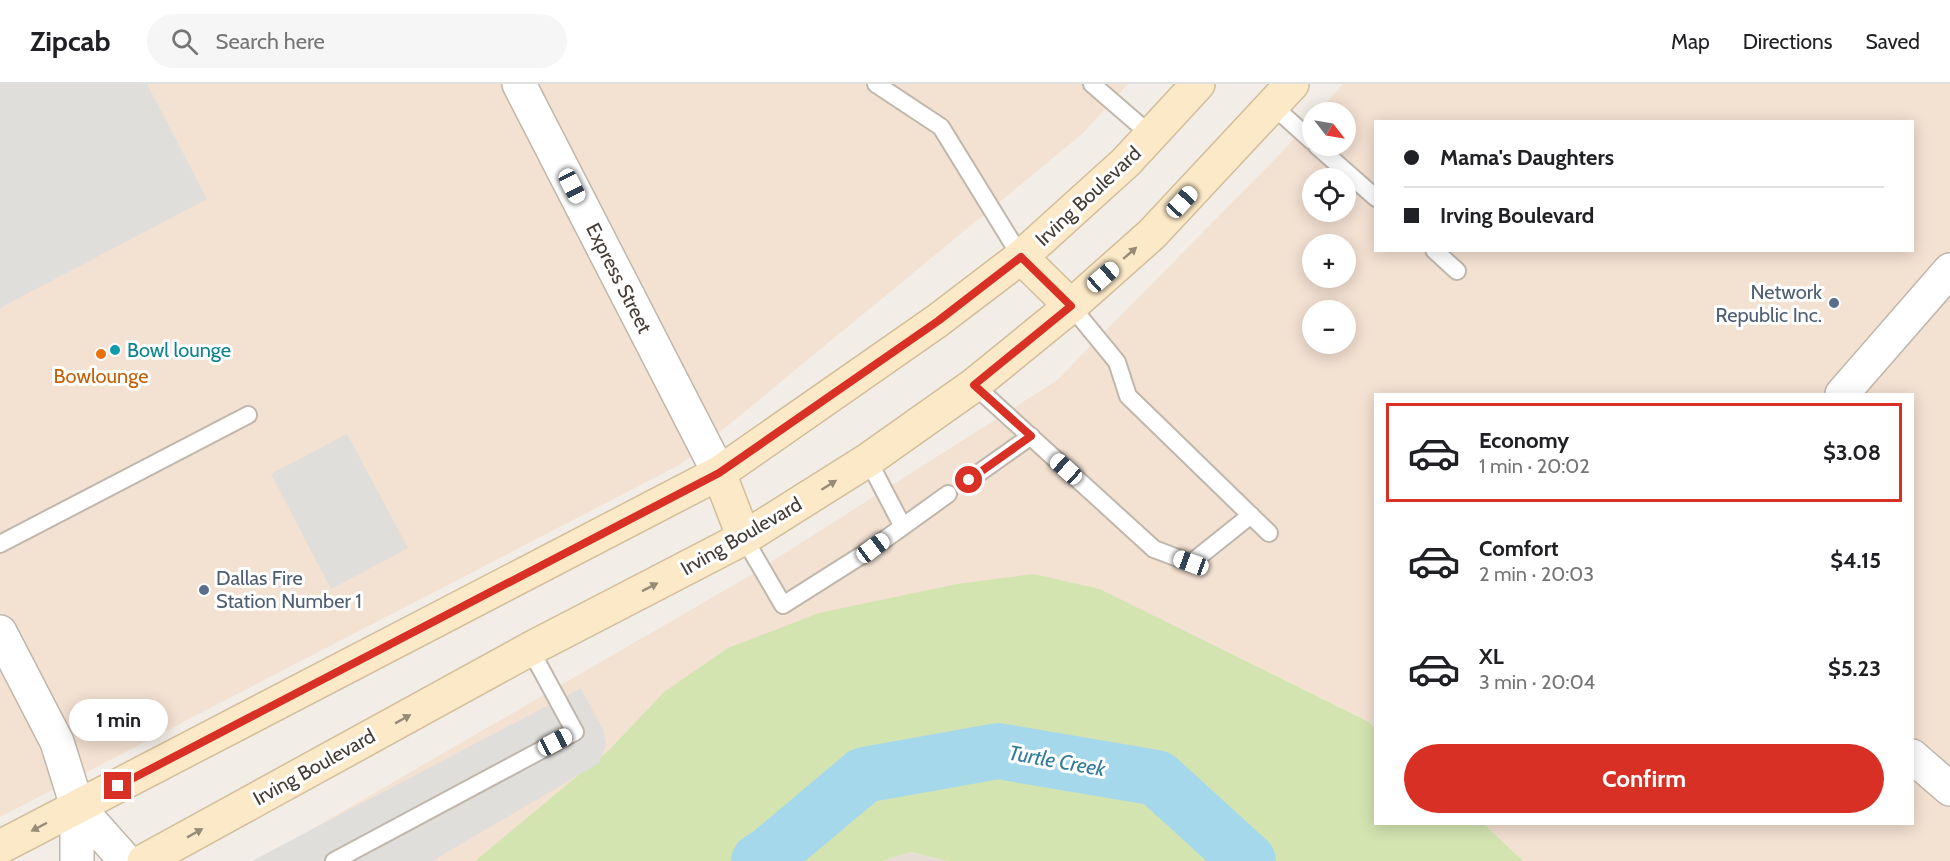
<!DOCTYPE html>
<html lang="en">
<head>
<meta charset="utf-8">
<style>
	:root { --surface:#fff; --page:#f6f6f6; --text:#202124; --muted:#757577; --line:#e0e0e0; --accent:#d93025 }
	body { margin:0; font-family:Cabin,sans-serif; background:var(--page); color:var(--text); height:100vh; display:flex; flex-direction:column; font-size:22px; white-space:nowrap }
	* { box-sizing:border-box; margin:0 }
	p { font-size:20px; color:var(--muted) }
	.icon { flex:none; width:33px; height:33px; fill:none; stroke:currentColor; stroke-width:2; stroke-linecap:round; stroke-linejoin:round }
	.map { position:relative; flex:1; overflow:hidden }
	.drawer { position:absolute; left:1374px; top:309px; width:540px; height:432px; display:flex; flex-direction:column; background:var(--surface); border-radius:0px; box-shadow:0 3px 15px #0003 }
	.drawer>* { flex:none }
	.top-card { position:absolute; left:1374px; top:36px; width:540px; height:132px; border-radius:0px; box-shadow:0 3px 15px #0003; display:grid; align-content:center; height:132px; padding:0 30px; background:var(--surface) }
	.needle { width:39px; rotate:121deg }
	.fabs { position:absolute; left:1302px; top:18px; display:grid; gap:12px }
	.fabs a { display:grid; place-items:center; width:54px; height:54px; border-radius:50%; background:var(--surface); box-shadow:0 3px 15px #0003; font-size:30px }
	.end { position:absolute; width:27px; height:27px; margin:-14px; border:8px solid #d93025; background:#fff; box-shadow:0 0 0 3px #fff }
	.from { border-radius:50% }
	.bubble { position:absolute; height:42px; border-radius:21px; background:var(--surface); box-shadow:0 3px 15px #0003; font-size:20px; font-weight:700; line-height:42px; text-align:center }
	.car { position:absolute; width:18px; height:36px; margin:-18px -9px; border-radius:8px; box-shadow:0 0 4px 2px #0007; background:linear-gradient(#fff 24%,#345 0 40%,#fff 0 76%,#345 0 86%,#fff 0) }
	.top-card b { display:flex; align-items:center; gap:21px; height:57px; font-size:22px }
	.top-card b+b { border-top:2px solid var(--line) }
	.top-card i { width:15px; height:15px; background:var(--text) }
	ul { padding:10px 0 0; list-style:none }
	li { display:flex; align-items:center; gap:18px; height:99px; margin:0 12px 9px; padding:0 18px; border:3px solid transparent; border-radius:0px }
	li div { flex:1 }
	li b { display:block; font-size:22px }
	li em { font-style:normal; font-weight:700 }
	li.selected { border-color:var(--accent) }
	li>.icon { width:54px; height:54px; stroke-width:1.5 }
	.cta { display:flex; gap:12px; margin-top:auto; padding:12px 30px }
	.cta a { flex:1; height:69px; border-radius:36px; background:var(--accent); color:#fff; font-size:24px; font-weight:700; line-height:69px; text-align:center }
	header { display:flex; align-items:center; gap:36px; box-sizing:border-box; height:84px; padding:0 30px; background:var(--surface); border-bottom:2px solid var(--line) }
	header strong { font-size:28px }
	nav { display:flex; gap:33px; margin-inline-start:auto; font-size:21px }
	.search { width:420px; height:54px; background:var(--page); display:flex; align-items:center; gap:15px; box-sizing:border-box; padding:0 21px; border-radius:33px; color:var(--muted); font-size:22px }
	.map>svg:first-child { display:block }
	.residential { fill:#e6ded5 }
	.commercial { fill:#f3e1d2; fill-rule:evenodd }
	.green { fill:#d3e4b1 }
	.parking { fill:#e0dedb }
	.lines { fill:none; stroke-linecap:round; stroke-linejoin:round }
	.river { stroke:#a6d8ec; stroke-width:56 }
	.service-casing { stroke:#c0b7ac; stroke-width:20 }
	.minor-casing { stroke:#c0b7ac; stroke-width:36 }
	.secondary-casing { stroke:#d3bd9b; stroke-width:36 }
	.service { stroke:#fff; stroke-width:16 }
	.minor { stroke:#fff; stroke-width:33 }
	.secondary { stroke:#fbe9c7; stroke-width:33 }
	.oneway { fill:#978a77 }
	.route { stroke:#d93025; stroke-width:8 }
	.service-dot { fill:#5c6f8a; stroke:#fff; stroke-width:2 }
	.culture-dot { fill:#0f9aa8; stroke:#fff; stroke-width:2 }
	.food-dot { fill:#e8710a; stroke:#fff; stroke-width:2 }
	.labels { text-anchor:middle; stroke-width:6; stroke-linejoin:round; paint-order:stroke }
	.street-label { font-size:20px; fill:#453d36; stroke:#fff }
	.service-label { font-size:20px; fill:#4e5e75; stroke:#fff; text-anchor:end }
	.culture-label { font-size:20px; fill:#0d838f; stroke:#fff; text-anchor:start }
	.food-label { font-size:20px; fill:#c56008; stroke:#fff }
	.water-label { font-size:21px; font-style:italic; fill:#317b9c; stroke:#fff }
</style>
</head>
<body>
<header>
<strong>Zipcab</strong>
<div class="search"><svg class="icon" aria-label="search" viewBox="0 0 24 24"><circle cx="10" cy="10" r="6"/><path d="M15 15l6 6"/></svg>Search here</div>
<nav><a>Map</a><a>Directions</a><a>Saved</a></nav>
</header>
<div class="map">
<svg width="1950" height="777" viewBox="0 0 1950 777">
	<rect width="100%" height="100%" fill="#f2ede6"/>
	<!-- residential -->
	<path class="residential" d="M911,768l36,9h-65z"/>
	<!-- commercial -->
	<path class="commercial" d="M0,0h1128l-46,50 -401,330 -681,353z
		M1343,0h607v777h-427l-39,-37h428v-430h-536l-1,334 -6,-6 -269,-133 -67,-15 -369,118 -54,57 -135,112h-218l489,-283 310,-197 230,-233 26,-30v28h34v-34h-28zM1376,38h536v128h-536zM1312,94h34v34h-34zM1312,160h34v34h-34zM1312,226h34v34h-34z"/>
	<!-- green -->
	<path class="green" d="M1034,490l66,15 269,133 6,6 1,96h108l39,37h-576l-36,-9 -29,9h-407l135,-112 54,-57 64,-44 91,-35 138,-29z"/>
	<!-- parking -->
	<path class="parking" d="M0,0h147l60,115 -207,109z
		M347,350l61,114 -77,41 -60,-115z
		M581,604l22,42 3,15 -7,18 -167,98h-180z"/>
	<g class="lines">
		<!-- river -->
		<path class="river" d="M759,777l11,-7 94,-79 134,-24 159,27 91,83"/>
		<!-- service casing -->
		<g class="service-casing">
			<path id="service" d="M876,0l65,43 80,130
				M1092,0l60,52
				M1273,22l39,35
				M1317,62l59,52
				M1434,166l23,21
				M1071,222l46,56 11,34 141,137
				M974,301l180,164 37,14 60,-48
				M868,376l34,65
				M969,396l62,-44
				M744,454l39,67 90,-57 75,-54
				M0,460l248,-129
				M334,777l241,-129 -45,-83"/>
		</g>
		<!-- minor casing -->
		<g class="minor-casing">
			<path id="minor" d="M519,0l200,389
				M1842,310l108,-124
				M0,548l57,110 20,64v55
				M1912,672l38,33
				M77,722l49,55"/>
		</g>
		<!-- secondary casing -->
		<g class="secondary-casing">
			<path id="secondary" d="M1021,173l50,49
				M719,389l25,65
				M0,763l719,-374 218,-152 84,-64 105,-95 72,-78
				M144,777l386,-212 214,-111 124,-78 106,-75 97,-79 81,-72 140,-150"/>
		</g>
		<!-- service -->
		<use href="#service" class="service"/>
		<!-- minor -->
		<use href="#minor" class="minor"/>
		<!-- secondary -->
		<use href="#secondary" class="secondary"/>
	</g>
	<!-- one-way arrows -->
	<defs><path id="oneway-solid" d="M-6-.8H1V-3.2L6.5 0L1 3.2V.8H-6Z" transform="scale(1.5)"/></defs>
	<g class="oneway">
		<use href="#oneway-solid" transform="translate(1130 169) rotate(-41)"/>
		<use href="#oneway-solid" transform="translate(829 401) rotate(-32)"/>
		<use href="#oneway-solid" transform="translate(650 503) rotate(-27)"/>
		<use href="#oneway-solid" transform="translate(403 635) rotate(-29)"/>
		<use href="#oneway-solid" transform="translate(39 743) rotate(152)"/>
		<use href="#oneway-solid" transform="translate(195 749) rotate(-29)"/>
	</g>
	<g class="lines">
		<!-- route -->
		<path class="route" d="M118,702l601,-313 219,-152 83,-64 50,49 -97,79 57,51 -62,44"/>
	</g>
	<!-- markers -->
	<g class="service-dot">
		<circle cx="1834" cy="219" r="6"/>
		<circle cx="204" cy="506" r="6"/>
	</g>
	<circle class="culture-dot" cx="115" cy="266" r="6"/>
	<circle class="food-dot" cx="101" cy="270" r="6"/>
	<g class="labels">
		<!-- street labels -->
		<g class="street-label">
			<text transform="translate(1088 112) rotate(-43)" y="7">Irving Boulevard</text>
			<text transform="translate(619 194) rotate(63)" y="7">Express Street</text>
			<text transform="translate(741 452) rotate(-30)" y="7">Irving Boulevard</text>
			<text transform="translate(314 683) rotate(-29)" y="7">Irving Boulevard</text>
		</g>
		<!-- service labels -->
		<g class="service-label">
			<text x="1822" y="215">Network<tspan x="1822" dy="23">Republic Inc.</tspan></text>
			<text x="216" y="501" text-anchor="start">Dallas Fire<tspan x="216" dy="23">Station Number 1</tspan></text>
		</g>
		<!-- culture labels -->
		<g class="culture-label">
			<text x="127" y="273">Bowl lounge</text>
		</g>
		<!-- food labels -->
		<g class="food-label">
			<text x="101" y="299">Bowlounge</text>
		</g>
		<!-- water labels -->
		<g class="water-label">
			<text transform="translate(1057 677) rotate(10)" y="7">Turtle Creek</text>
		</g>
	</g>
</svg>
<div class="fabs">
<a><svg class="needle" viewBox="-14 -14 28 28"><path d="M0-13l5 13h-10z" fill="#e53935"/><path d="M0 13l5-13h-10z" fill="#757577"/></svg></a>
<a><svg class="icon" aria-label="locate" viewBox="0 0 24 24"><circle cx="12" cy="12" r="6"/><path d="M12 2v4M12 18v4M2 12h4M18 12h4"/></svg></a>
<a>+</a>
<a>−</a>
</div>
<i class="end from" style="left:969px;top:396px"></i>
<i class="end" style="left:118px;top:702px"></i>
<div class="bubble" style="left:69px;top:615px;width:99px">1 min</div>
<i class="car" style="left:572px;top:102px;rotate:153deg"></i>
<i class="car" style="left:1182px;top:118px;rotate:43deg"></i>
<i class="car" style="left:1103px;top:193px;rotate:49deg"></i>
<i class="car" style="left:1066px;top:385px;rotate:312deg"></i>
<i class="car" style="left:873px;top:464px;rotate:53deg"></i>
<i class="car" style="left:1191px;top:479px;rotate:290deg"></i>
<i class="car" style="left:555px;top:658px;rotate:62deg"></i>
<div class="top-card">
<b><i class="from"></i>Mama's Daughters</b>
<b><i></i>Irving Boulevard</b>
</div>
<section class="drawer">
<ul>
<li class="selected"><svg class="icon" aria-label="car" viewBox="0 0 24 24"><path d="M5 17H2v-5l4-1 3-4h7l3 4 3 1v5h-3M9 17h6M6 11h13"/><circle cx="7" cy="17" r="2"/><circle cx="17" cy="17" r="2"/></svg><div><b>Economy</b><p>1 min · 20:02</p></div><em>$3.08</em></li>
<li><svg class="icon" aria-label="car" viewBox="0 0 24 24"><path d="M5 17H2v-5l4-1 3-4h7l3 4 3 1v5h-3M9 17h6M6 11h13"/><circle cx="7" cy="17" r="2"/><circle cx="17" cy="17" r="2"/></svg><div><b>Comfort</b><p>2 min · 20:03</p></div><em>$4.15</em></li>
<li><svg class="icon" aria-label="car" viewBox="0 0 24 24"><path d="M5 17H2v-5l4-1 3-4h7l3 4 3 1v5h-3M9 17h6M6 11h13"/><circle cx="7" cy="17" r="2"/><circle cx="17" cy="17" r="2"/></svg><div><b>XL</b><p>3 min · 20:04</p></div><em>$5.23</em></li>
</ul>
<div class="cta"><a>Confirm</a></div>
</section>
</div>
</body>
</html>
